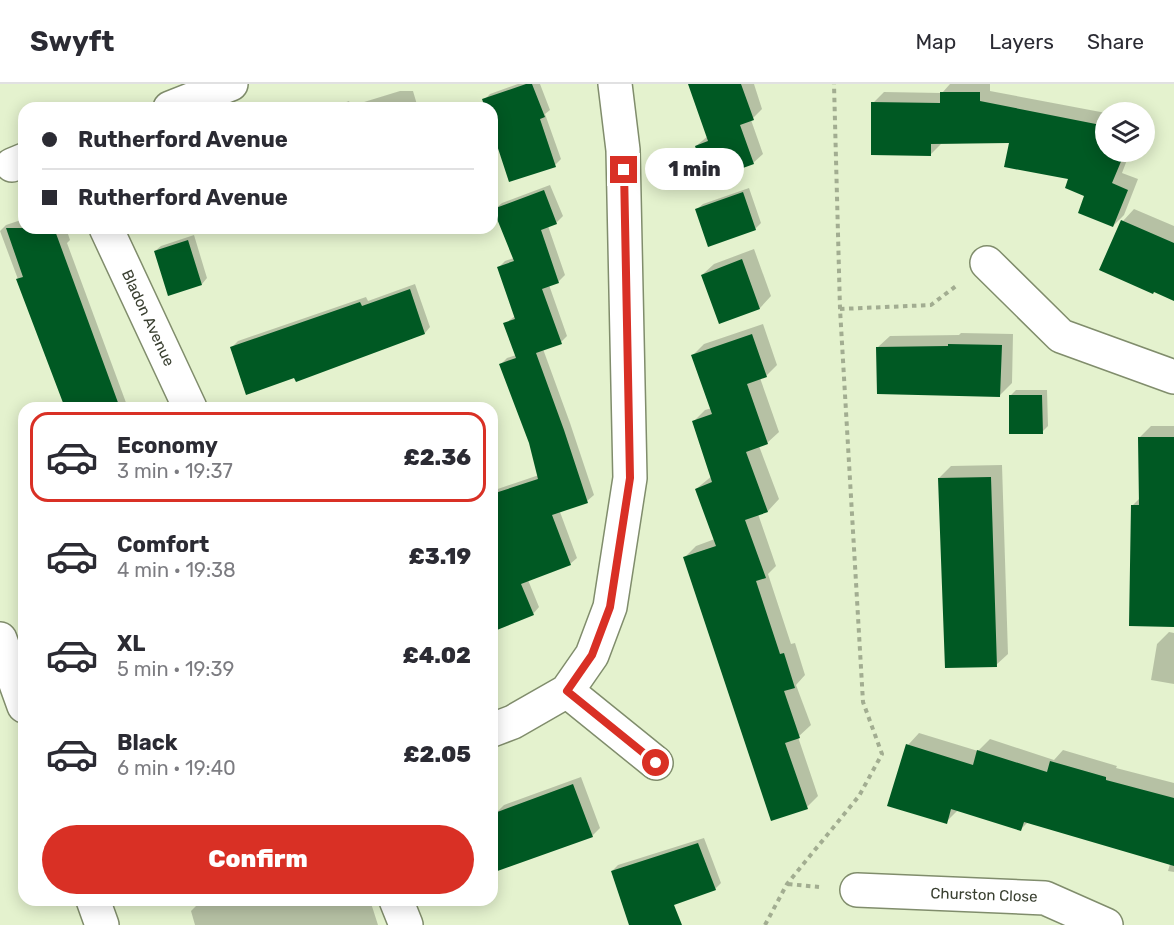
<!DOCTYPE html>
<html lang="en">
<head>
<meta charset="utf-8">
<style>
	:root { --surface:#fff; --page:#f2f2f3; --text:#2b2b33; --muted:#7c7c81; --line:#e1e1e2; --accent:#d93025 }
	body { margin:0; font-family:Rubik,sans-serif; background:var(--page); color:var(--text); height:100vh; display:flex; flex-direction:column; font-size:22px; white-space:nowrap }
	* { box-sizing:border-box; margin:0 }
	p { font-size:20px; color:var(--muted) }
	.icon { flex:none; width:33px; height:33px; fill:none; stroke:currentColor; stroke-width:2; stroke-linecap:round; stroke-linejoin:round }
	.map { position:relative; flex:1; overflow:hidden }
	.side { position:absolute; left:18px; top:318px; width:480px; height:504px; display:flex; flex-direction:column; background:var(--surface); border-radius:18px; box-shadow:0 3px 15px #0003 }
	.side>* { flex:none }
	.hud { position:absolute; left:18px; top:18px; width:480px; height:132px; border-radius:18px; box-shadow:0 3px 15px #0003; display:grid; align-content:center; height:132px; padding:0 24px; background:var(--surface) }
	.fabs { position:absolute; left:1095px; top:18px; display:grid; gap:12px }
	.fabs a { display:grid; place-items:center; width:60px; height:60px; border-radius:50%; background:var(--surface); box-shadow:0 3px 15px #0003; font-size:30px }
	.end { position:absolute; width:27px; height:27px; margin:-14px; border:8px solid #d93025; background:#fff; box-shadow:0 0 0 3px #fff }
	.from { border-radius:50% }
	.bubble { position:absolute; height:42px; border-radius:21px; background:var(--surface); box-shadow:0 3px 15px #0003; font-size:20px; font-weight:800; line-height:42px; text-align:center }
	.hud b { display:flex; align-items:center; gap:21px; height:57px; font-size:22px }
	.hud b+b { border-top:2px solid var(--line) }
	.hud i { width:15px; height:15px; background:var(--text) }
	ul { padding:10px 0 0; list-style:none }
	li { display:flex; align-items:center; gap:18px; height:90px; margin:0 12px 9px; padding:0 12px; border:3px solid transparent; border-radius:18px }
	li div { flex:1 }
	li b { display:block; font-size:22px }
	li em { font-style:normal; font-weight:800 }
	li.active { border-color:var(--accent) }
	li>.icon { width:54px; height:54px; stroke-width:1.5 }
	.primary-button { display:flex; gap:12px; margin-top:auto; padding:12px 24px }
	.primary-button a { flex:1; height:69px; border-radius:36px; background:var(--accent); color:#fff; font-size:24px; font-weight:800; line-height:69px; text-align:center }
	header { display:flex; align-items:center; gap:36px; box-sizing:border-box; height:84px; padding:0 30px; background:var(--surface); border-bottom:2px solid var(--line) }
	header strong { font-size:28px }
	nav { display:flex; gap:33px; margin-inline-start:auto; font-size:21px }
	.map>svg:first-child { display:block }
	.shadow { fill:#0003 }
	.building { fill:#005923 }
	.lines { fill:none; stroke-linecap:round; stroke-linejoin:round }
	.street-casing { stroke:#808d6c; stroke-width:36 }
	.path { stroke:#a2ad91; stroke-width:4; stroke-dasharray:4.5 4.5; stroke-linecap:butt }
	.street { stroke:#fff; stroke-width:33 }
	.route { stroke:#d93025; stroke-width:8 }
	.labels { text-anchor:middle; stroke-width:6; stroke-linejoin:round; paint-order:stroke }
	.street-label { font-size:15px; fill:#383e2f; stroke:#fff }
</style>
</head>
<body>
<header>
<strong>Swyft</strong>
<nav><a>Map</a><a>Layers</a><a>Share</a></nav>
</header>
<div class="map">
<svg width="1174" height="841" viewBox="0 0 1174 841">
	<rect width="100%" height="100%" fill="#e4f2ce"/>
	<!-- shadow -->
	<path class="shadow" d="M518,0h22l10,26 -5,4 16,45 -6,6 -63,-40v-17h-5l-3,-8 6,-6z
		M690,0h64l8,25 -11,11 12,34 -10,9 -57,-17 12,-10z
		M950,0h40v7l116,22v39h24l-8,21 16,6 -14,36 -11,11 -43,-48 -59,-37 -70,3 -11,11 -57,-52 11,-11 58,1z
		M400,7h13l5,17h-88l19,-7 2,5z
		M550,101l13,31 -7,7 -8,3 17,49 -7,7 -9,3 18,51 -6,6 -18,7 27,74 24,72 -7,6 -27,11 17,46 -7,6 -42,16 11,27 -6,7 -41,17v-140l47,-16 -9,-32 -29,-79 6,-6 9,-3 -11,-31 10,-8 -16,-49 6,-6 9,-3 -19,-49 7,-6z
		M749,104l12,35 -6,6 -58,-20 6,-5z
		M1134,125l40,17v73l-51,-78z
		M24,135v9h42l4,12 -3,3 61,165h-62l-66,-177 6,-6z
		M194,151l13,43 -5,6 -47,-33 6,-5z
		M754,165l17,47 -11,12 -58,-33 12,-11z
		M415,200l15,43 -5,6 -130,43 -63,-29 6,-6 128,-44 2,4z
		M763,240l14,41 -11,11 -6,2 19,54 -12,11 -8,3 20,53 -11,12 -10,3 18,52 -8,8 23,70 4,-1 10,32 -9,10 15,40 -13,12 20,59 -11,11 -122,-250 11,-11 19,-7 -19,-50 16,-13 -19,-54 12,-12 7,-2 -19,-53 11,-11z
		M961,249l52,1 -1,49 -12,12 -122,-48 12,-11 69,-1z
		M1016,306h31l1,36 -6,6 -32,-36z
		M1151,342h23v199l-41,-120 8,-8 -2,-59z
		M1002,381l6,189 -12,11 -57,-187 12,-12z
		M1169,548l5,1v51l-23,-4 6,-36z
		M919,649l59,18 12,-12 64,21 9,-10 54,16 -1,2 58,15v89l-6,-1 2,-7 -142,-42 -7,7 -62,-20 -13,13 -38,-77z
		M581,693l19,51 -8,8 -100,36v-49l4,-10 8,-8z
		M704,754l17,45 -6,6 -103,-18 6,-6z
		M208,816h162l8,25h-183l-4,-14 8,-8z"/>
	<!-- building -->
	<path class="building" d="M526,0h6l13,33 -5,2 16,48 -47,15 -17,-52v-22h-7l-3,-9z
		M688,0h53l13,36 -14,5 14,39 -47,17 -12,-35 13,-5z
		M940,8h40v9l126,25v26h19l-13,31 16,7 -15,37 -35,-14 6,-17 -19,-8 3,-9 -64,-12 5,-24 -78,1v12l-60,-1v-53l69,1z
		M544,106l13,34 -16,6 18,53 -17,6 20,55 -26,9 28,77 24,73 -36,12 19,50 -50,19 13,31 -42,17v-138l46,-15 -9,-36 -30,-79 17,-6 -13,-35 12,-4 -18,-52 17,-6 -21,-52z
		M743,108l13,38 -48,17 -13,-38z
		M1121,136l53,23v58l-20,-9 -1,2 -54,-24z
		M6,144h48l66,180h-55l-49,-129 7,-2z
		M188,156l14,45 -34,11 -14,-45z
		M742,175l18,50 -41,15 -18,-49z
		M410,205l15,45 -129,48 -2,-4 -48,17 -16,-48 130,-45 2,4z
		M752,250l15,43 -20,7 21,60 -22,8 22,60 -23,8 21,58 -10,3 24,73 4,-1 11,35 -11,3 16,47 -15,5 23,66 -37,12 -88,-264 33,-11 -21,-57 17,-7 -20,-61 20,-7 -21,-59z
		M948,260l54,1 -2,52 -123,-3 -1,-47 72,-1z
		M1009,311h33l1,39h-34z
		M1138,353h36v190l-45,-1 2,-121h8z
		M991,393l6,190 -52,1 -7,-190z
		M906,660l67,21 4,-15 70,22 3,-11 56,16v3l68,18v68l-150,-44 -3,9 -70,-22 -4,15 -60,-18z
		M573,700l20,53 -101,36v-59z
		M698,759l18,47 -42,15 8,20h-53l-18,-54z"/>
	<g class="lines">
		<!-- street casing -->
		<g class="street-casing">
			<path id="street" d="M170,24l61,-24
				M12,81l12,-5
				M106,144l84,180
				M987,179l74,73 113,41
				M0,555l24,67
				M567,607l89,72
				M492,646l21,-8 54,-31 25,-36 18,-48 20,-129 -7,-328 -8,-66
				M857,806l188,8 61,27
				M93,816l9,25
				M396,816l10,25"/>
		</g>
		<!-- path -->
		<path class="path" d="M840,225l91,-4 25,-19
			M788,800l31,3
			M765,841l22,-41 72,-88 23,-42 -19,-52 -23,-393 -6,-225"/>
		<!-- street -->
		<use href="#street" class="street"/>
	</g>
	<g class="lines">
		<!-- route -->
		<path class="route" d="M624,86l6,308 -20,129 -18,48 -25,36 89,72"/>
	</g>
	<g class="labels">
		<!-- street labels -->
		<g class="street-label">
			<text transform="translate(148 234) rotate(65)" y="5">Bladon Avenue</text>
			<text transform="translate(984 811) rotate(2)" y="5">Churston Close</text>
		</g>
	</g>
</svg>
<div class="fabs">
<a><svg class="icon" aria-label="layers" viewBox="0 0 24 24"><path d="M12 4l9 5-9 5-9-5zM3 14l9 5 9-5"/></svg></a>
</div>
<i class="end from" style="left:656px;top:679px"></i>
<i class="end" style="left:624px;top:86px"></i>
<div class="bubble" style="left:645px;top:64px;width:99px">1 min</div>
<div class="hud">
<b><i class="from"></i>Rutherford Avenue</b>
<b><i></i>Rutherford Avenue</b>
</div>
<section class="side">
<ul>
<li class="active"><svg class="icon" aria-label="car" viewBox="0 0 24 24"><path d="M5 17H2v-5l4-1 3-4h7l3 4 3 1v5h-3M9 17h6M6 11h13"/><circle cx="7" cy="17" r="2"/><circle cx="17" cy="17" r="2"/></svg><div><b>Economy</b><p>3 min · 19:37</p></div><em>£2.36</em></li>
<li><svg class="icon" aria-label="car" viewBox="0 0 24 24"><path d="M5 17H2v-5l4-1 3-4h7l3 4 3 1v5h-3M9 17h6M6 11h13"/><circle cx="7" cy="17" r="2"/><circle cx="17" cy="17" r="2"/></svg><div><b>Comfort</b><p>4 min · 19:38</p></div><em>£3.19</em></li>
<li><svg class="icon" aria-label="car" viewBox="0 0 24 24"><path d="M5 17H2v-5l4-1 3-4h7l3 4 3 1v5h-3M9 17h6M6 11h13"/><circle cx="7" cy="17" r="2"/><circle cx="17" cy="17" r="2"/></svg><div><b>XL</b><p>5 min · 19:39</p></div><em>£4.02</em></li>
<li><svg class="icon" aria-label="car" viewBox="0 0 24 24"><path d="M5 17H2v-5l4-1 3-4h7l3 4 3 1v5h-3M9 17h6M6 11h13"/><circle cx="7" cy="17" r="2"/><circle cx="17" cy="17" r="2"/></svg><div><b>Black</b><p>6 min · 19:40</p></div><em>£2.05</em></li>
</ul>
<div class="primary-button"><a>Confirm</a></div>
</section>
</div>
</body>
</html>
